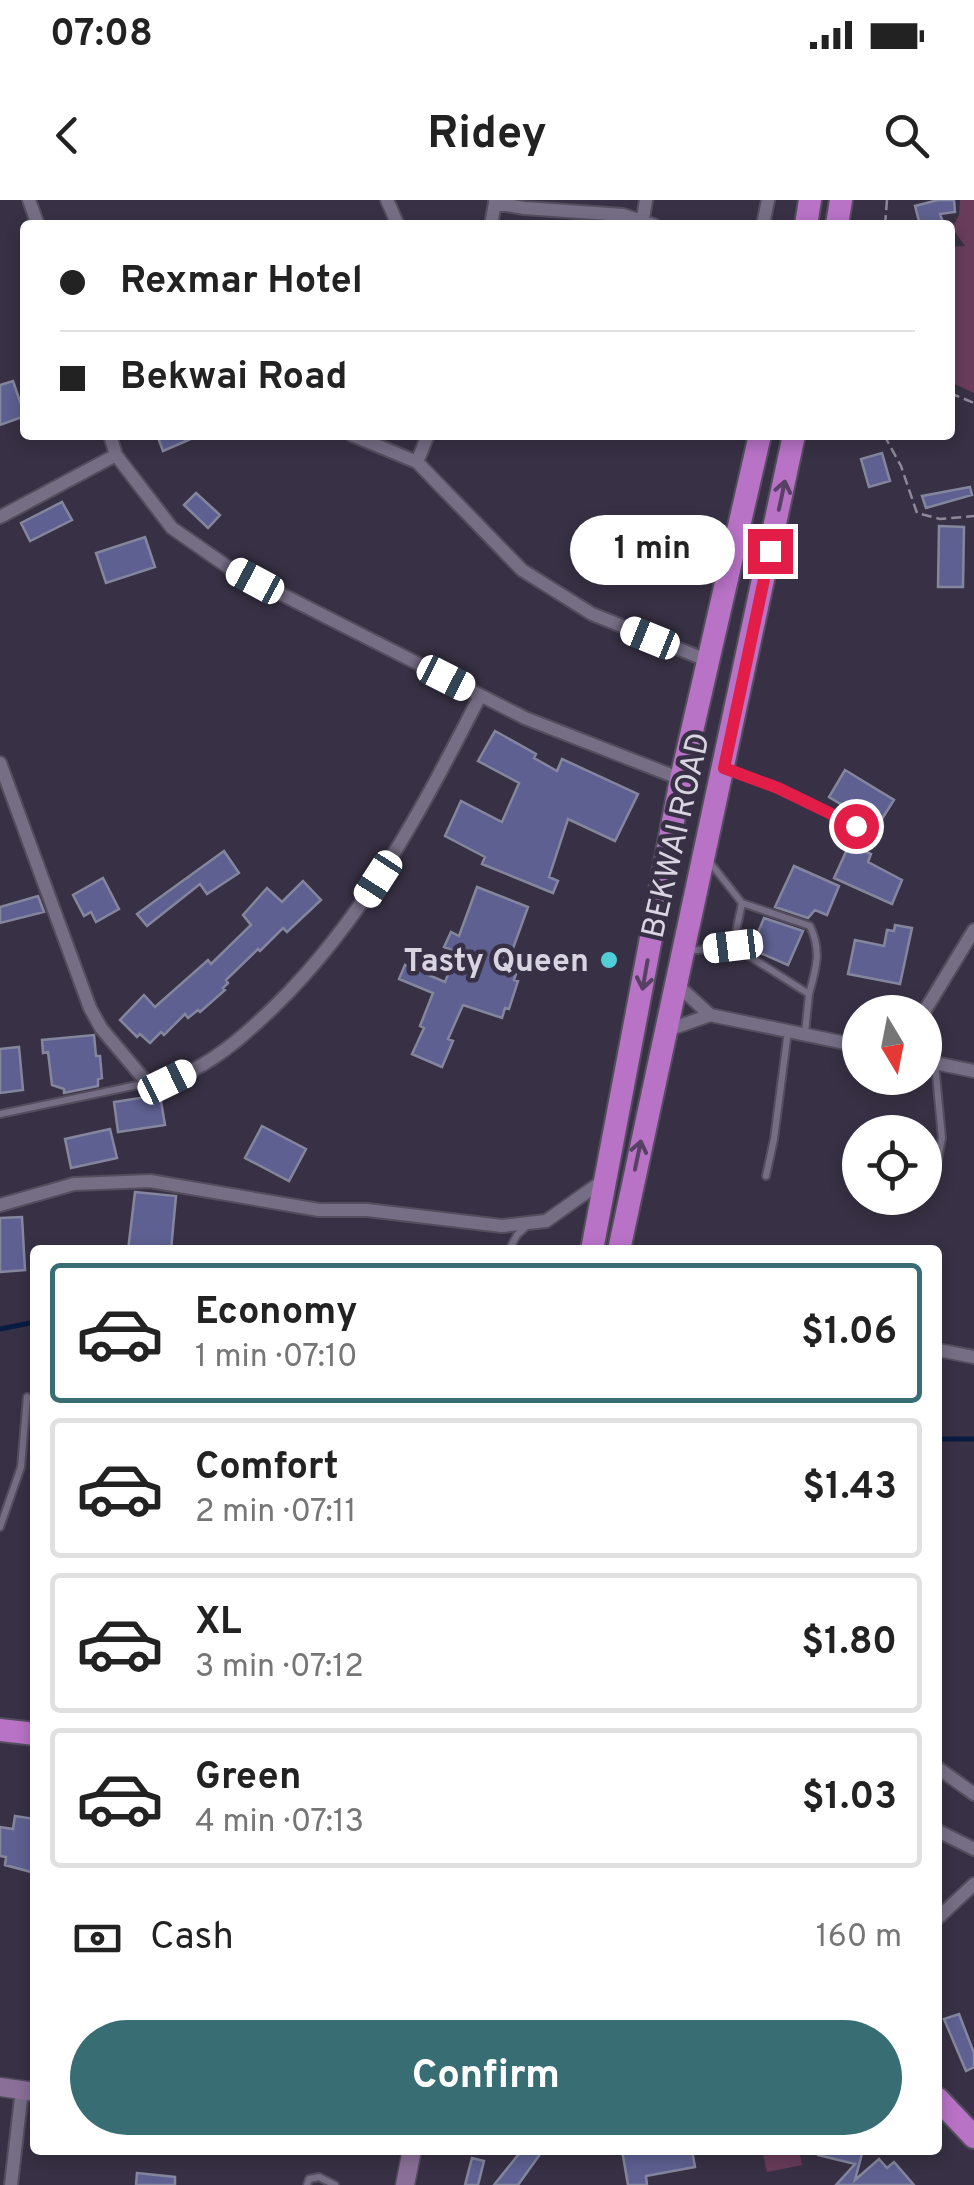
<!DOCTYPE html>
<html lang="en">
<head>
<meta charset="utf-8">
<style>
	:root { --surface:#fff; --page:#f2f2f2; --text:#222; --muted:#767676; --line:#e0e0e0; --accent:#386e73 }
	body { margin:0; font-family:Overpass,sans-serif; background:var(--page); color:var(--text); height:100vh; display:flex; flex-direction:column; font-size:38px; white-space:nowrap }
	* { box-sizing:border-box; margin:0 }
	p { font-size:32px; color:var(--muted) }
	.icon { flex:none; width:55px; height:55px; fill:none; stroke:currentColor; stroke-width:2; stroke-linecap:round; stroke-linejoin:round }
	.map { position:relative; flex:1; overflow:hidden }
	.drawer { position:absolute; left:30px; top:1045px; width:912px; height:910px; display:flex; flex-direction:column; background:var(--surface); border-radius:10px; box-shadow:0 5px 15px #0003 }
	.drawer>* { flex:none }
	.hud { position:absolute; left:20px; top:20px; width:935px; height:220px; border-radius:10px; box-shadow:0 5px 15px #0003; display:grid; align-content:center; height:220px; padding:0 40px; background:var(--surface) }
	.needle { width:65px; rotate:170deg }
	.controls { position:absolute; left:842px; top:795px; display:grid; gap:20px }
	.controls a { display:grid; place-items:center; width:100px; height:100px; border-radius:50%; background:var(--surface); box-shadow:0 5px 15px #0003; font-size:50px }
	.end { position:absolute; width:45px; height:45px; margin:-22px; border:12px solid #e11d48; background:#fff; box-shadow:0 0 0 5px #fff }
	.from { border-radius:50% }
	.bubble { position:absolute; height:70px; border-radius:35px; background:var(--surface); box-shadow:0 5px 15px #0003; font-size:32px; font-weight:700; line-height:70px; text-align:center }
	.car { position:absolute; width:30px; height:60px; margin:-30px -15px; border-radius:12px; box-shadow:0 0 8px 2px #0007; background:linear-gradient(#fff 24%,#345 0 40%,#fff 0 76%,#345 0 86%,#fff 0) }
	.hud b { display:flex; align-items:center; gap:35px; height:95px; font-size:38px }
	.hud b+b { border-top:2px solid var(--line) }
	.hud i { width:25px; height:25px; background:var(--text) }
	ul { padding:18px 0 0; list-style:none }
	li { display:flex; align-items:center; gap:30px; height:140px; margin:0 20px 15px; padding:0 20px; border:5px solid var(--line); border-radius:10px }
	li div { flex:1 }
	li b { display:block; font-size:38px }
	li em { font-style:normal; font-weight:700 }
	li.selected { border-color:var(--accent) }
	li>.icon { width:90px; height:90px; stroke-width:1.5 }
	.pay { display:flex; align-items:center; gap:25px; height:110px; padding:0 40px; font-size:38px }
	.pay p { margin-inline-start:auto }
	.action { display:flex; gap:20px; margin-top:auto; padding:20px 40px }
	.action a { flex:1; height:115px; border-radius:60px; background:var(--accent); color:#fff; font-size:40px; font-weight:700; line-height:115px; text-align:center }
	.status { display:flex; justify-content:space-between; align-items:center; height:70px; padding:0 50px; background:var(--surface); direction:ltr }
	.status svg { height:28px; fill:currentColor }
	header { display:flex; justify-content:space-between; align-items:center; height:130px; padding:0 40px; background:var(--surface); font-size:45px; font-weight:700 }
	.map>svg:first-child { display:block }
	.green { fill:#683c5a }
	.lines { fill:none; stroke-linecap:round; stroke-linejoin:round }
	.stream { stroke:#081b41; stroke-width:5 }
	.building { fill:#5d6090; stroke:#84869e; stroke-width:2.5 }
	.lane-casing { stroke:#544d5e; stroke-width:10 }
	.street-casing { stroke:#544d5e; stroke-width:16 }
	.secondary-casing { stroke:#544d5e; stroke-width:21 }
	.highway-casing { stroke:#544d5e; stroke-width:26 }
	.path { stroke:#8e8898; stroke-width:2.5; stroke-dasharray:10 5; stroke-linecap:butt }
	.lane { stroke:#766e85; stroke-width:6 }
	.street { stroke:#766e85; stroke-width:12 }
	.secondary { stroke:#8a6f98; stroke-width:18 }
	.highway { stroke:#b872c6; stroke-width:22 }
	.oneway { stroke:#584165 }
	.route { stroke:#e11d48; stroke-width:12 }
	.poi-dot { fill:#52ccd6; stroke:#383145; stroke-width:4 }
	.labels { text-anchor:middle; stroke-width:9; stroke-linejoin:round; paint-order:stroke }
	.street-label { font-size:32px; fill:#d9d4e1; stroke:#383145 }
	.poi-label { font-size:32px; font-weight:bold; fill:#d9d4e1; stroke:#383145; text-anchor:end }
</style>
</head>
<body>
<div class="status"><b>07:08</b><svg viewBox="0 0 49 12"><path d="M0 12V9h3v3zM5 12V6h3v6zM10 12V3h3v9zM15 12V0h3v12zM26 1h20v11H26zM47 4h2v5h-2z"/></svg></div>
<header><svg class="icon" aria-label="back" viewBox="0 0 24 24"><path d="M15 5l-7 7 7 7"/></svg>Ridey<svg class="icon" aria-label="search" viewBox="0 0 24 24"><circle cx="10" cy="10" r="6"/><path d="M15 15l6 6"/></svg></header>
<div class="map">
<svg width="974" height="1985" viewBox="0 0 974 1985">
	<rect width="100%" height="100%" fill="#383145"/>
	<!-- green -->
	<path class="green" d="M960,0h14v193l-24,-11v-135l15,-1 -13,-18 7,-13z
		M762,1950h37l3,15 -35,7z"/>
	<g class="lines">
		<!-- stream -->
		<path class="stream" d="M0,1129l35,-7
			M938,1239h36"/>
	</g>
	<!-- building -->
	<path class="building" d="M938,0h16l1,12 -15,2 4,11h-24l-5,-19z
		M13,181l12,35 -25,9v-40z
		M157,235h43l-37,16z
		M882,253l8,28 -21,6 -8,-28z
		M970,287l2,8 -46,13 -4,-12z
		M196,293l24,22 -12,13 -24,-23z
		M62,302l10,18 -42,21 -9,-18z
		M939,326l25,1 -1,60h-25z
		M145,337l10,30 -49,16 -10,-30z
		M495,531l41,23 -2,4 23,13 5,-12 76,35 -23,47 -47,-22 -19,58 9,4 -5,12 -71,-29 3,-7 -40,-21 16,-35 41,21 17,-39 -41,-22z
		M845,570l49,30 -14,22 -16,-9 -2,4 -33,-20z
		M849,645l22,9 -3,8 34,18 -10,24 -58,-26z
		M224,651l15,22 -32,21 -7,-10 -53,42 -10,-12z
		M794,666l45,20 -12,29 -12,-5 -7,8 -33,-11z
		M103,678l16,31 -23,13 -5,-10 -7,4 -11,-21z
		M303,681l18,19 -34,32 -4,-4 -23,23 -2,-2 -32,31 2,3 -5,5 2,2 -25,22 -2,-2 -10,8 -3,-4 -21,21 -3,-3 -11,11 -10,-9 -3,3 -17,-17 24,-25 11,12 53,-47 3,4 40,-39 -8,-10 24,-27 15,14z
		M477,687l51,20 -21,58 11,3 -4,12 4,1 -9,28 -4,-1 -3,10 -39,-13 -15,34 5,2 -11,26 -30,-13 12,-26 -4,-2 13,-33 -34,-14 6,-14 40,17 12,-30 -13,-5 7,-15 8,4z
		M38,696l6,16 -44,11v-16z
		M764,718l39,13 -15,34 -37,-16z
		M895,725l17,3 -12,56 -52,-10 7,-34 29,6 3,-16 7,1z
		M94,835l2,21h4l2,22 -4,1v7l-34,7v-4l-12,-4 -4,-33 -5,1 -1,-13z
		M19,847l4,43 -23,3v-44z
		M160,895l5,30 -47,7 -4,-30z
		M262,926l44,23 -17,32 -44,-23z
		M110,929l7,29 -46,10 -6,-29z
		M135,992l41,4 -5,54h-43z
		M22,1017l3,53 -25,2v-54z
		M15,1616l20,3v54l-30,-8 1,-8 -6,-1v-29l13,2z
		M959,1814l15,39v14l-8,4 -22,-52z
		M522,1950h21l-25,35h-24z
		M622,1950h19v4l51,-4 3,17 -49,9 1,9h-19z
		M818,1950h45l-8,30 24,-21 8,9 7,-6 20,23h-78l19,-21 -37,-9z
		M472,1958l12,3 -6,24h-13z
		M137,1973l38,4v8h-39z"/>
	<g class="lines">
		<!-- lane casing -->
		<g class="lane-casing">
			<path id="lane" d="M729,570l49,18 78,38
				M708,660l34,43 -9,43
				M742,703l68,23c12,25 6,43 -1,68
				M688,751l45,-5 76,48 -4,39
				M0,914l147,-31
				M766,976l8,-37 14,-108
				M934,980l8,-42 -7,-74
				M509,1050l8,-15 12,-11
				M0,1327l21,-60 6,-70
				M307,1985l2,-6 10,-2 16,8"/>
		</g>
		<!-- street casing -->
		<g class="street-casing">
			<path id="street" d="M29,0l9,25
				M387,0l11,25
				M495,0v3l29,5 99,7 31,10
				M491,25l4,-22
				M642,25l4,-25
				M763,25l5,-25
				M110,235l6,20 56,73 56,39 297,151 156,61
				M352,235l65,27 105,108 70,44 117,47
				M417,262l11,-27
				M0,317l116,-62
				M0,563l90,245 11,20 42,50c15,13 32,0 48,-7 32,-16 59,-41 84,-65 91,-89 148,-199 205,-310
				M674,782l36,33 150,31
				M924,812l50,-82
				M665,831l45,-16
				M925,861l49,10
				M0,1005l74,-21 76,-3 169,29h48l135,16 44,-5 58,-41
				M938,1150l36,7
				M938,1568l36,26
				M938,1631l36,18
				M938,1718l36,-34
				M11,1985l11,-95"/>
		</g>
		<!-- secondary casing -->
		<g class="secondary-casing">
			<path id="secondary" d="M0,1887l35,5
				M405,1985l7,-35"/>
		</g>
		<!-- highway casing -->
		<g class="highway-casing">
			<path id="highway" d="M806,25l4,-25
				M837,25l4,-25
				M592,1050l89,-471 79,-344
				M619,1050l175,-815
				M0,1530l35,4
				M938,1899l36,38"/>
		</g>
		<!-- path -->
		<path class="path" d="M885,25l2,-25
			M950,193l24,10
			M884,235l17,31 16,47 23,6 34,-3"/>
		<!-- lane -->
		<use href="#lane" class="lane"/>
		<!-- street -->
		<use href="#street" class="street"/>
		<!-- secondary -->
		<use href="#secondary" class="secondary"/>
		<!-- highway -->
		<use href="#highway" class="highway"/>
	</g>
	<!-- one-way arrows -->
	<defs><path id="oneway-shaft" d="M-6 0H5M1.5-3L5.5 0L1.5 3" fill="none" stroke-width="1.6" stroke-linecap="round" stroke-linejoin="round" transform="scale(2.5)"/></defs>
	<g class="oneway">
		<use href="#oneway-shaft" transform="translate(782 295) rotate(-78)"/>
		<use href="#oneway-shaft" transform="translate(645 775) rotate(100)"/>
		<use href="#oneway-shaft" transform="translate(638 955) rotate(-78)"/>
	</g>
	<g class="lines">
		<!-- route -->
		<path class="route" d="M770,351l-46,217 54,20 78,38"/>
	</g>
	<!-- markers -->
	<circle class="poi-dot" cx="609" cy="760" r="10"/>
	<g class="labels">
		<!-- street labels -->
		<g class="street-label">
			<text transform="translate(675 635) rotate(-77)" y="11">BEKWAI ROAD</text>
		</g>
		<!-- poi labels -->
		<g class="poi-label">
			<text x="589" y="771">Tasty Queen</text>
		</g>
	</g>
</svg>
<div class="controls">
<a><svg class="needle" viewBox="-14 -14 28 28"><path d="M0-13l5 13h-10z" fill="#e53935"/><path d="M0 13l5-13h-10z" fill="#767676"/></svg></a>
<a><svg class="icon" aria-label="locate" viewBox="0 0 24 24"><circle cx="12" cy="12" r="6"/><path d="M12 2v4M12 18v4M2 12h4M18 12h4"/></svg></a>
</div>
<i class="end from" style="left:856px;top:626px"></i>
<i class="end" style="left:770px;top:351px"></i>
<div class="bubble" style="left:570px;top:315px;width:165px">1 min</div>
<i class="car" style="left:255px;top:381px;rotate:298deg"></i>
<i class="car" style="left:650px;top:438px;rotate:292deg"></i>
<i class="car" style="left:446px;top:478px;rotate:117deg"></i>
<i class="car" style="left:378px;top:679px;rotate:213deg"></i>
<i class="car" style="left:733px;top:746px;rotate:263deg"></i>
<i class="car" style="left:167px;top:882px;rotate:64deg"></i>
<div class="hud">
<b><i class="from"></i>Rexmar Hotel</b>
<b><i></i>Bekwai Road</b>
</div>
<section class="drawer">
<ul>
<li class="selected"><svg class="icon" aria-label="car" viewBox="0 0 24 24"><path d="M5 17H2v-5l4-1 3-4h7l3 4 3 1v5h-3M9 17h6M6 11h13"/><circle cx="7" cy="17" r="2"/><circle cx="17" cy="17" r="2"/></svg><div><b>Economy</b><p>1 min · 07:10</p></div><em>$1.06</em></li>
<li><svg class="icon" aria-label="car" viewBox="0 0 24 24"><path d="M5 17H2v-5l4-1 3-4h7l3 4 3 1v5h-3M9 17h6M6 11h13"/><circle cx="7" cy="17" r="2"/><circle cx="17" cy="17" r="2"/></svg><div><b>Comfort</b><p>2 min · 07:11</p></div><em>$1.43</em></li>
<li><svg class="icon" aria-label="car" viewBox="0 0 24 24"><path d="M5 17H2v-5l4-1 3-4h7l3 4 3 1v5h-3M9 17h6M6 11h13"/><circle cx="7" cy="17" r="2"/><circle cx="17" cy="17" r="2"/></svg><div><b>XL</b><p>3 min · 07:12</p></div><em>$1.80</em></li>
<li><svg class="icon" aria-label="car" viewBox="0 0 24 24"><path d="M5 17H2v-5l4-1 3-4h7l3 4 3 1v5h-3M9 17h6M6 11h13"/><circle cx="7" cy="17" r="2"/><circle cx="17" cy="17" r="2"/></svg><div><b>Green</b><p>4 min · 07:13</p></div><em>$1.03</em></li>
</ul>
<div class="pay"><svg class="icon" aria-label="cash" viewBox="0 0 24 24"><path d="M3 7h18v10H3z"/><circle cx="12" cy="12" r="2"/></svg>Cash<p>160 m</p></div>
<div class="action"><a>Confirm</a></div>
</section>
</div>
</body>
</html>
